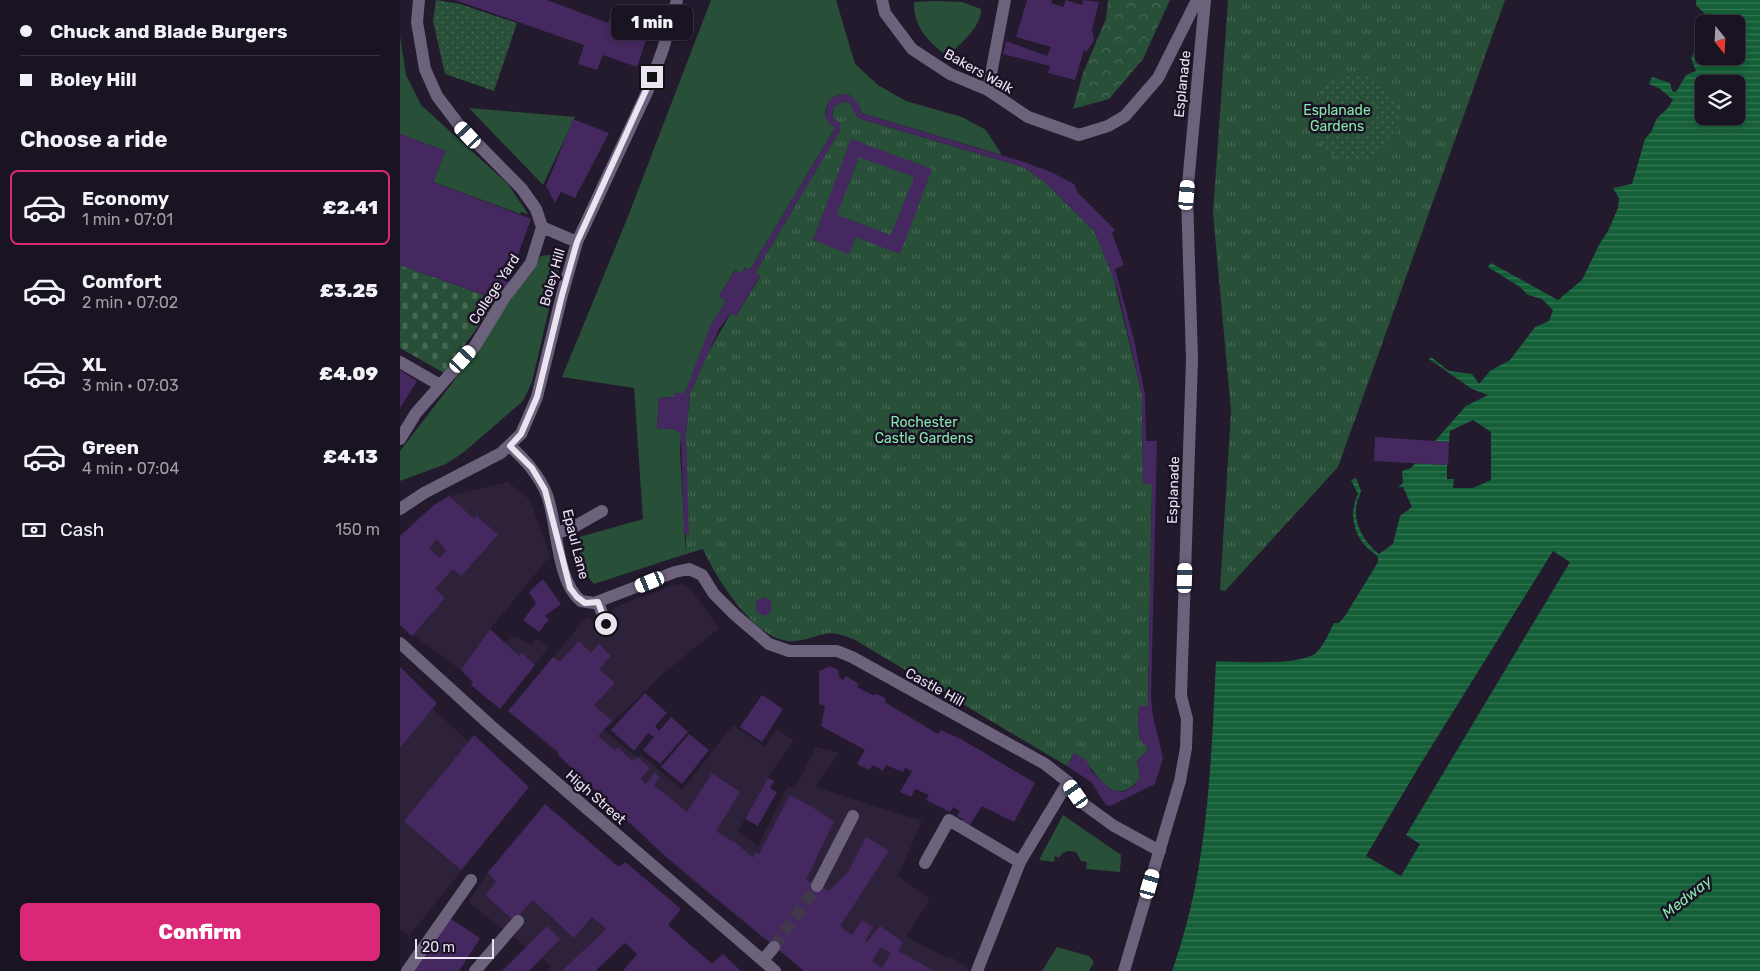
<!DOCTYPE html>
<html lang="en">
<head>
<meta charset="utf-8">
<style>
	:root { --surface:#1a1422; --page:#27212f; --text:#f1f3f6; --muted:#9f9ea5; --line:#383340; --accent:#db2777 }
	body { margin:0; font-family:Rubik,sans-serif; background:var(--page); color:var(--text); height:100vh; display:flex; flex-direction:column; font-size:19px; white-space:nowrap }
	* { box-sizing:border-box; margin:0 }
	p { font-size:16px; color:var(--muted) }
	.icon { flex:none; width:28px; height:28px; fill:none; stroke:currentColor; stroke-width:2; stroke-linecap:round; stroke-linejoin:round }
	.map { position:relative; flex:1; overflow:hidden }
	.side { display:flex; flex-direction:column; background:var(--surface); width:400px }
	.side>* { flex:none }
	.guide { display:grid; align-content:center; height:110px; padding:0 20px; background:var(--surface) }
	.needle { width:32px; rotate:162deg }
	.buttons { position:absolute; left:1295px; top:15px; display:grid; gap:10px }
	.buttons a { display:grid; place-items:center; width:50px; height:50px; border-radius:8px; background:var(--surface); box-shadow:0 2px 8px #0003,0 0 0 1px var(--line); font-size:25px }
	.scale { position:absolute; left:15px; bottom:12px; width:79px; box-sizing:border-box; padding-left:5px; border:2px solid #eae4f1; border-top:0; font-size:14px; line-height:18px; white-space:nowrap; color:#eae4f1; -webkit-text-stroke:4px #1a1124; paint-order:stroke }
	.end { position:absolute; width:22px; height:22px; margin:-11px; border:6px solid #eae4f1; background:#111; box-shadow:0 0 0 2px #111 }
	.from { border-radius:50% }
	.bubble { position:absolute; height:35px; border-radius:8px; background:var(--surface); box-shadow:0 2px 8px #0003,0 0 0 1px var(--line); font-size:16px; font-weight:800; line-height:35px; text-align:center }
	.car { position:absolute; width:15px; height:30px; margin:-15px -8px; border-radius:6px; box-shadow:0 0 4px 1px #0007; background:linear-gradient(#fff 24%,#345 0 40%,#fff 0 76%,#345 0 86%,#fff 0) }
	.guide b { display:flex; align-items:center; gap:18px; height:48px; font-size:19px }
	.guide b+b { border-top:1px solid var(--line) }
	.guide i { width:12px; height:12px; background:var(--text) }
	ul { padding:0; list-style:none }
	li { display:flex; align-items:center; gap:15px; height:75px; margin:0 10px 8px; padding:0 10px; border:2px solid transparent; border-radius:8px }
	li div { flex:1 }
	li b { display:block; font-size:19px }
	li em { font-style:normal; font-weight:800 }
	li.current { border-color:var(--accent) }
	li>.icon { width:45px; height:45px; stroke-width:1.5 }
	h2 { padding:0 20px; font-size:22px; line-height:60px }
	.pay { display:flex; align-items:center; gap:12px; height:55px; padding:0 20px; font-size:19px }
	.pay p { margin-inline-start:auto }
	.action { display:flex; gap:10px; margin-top:auto; padding:10px 20px }
	.action a { flex:1; height:58px; border-radius:8px; background:var(--accent); color:#fff; font-size:20px; font-weight:800; line-height:58px; text-align:center }
	main { display:flex; flex:1; min-height:0 }
	.map>svg:first-child { display:block }
	.built { fill:#2e223b }
	.grass { fill:#284f37 }
	.forest { fill:url(#forest-crowns) }
	.cemetery { fill:url(#cemetery-stones) }
	.park { fill:url(#park-tufts) }
	.garden { fill:url(#garden-dots) }
	.water { fill:url(#water-rules); fill-rule:evenodd }
	.pier { fill:#231a2e }
	.building { fill:#44285f; fill-rule:evenodd }
	.lines { fill:none; stroke-linecap:round; stroke-linejoin:round }
	.minor-tunnel { stroke:#41384b; stroke-width:12; stroke-dasharray:12 6; stroke-linecap:butt }
	.minor { stroke:#6d627c; stroke-width:12 }
	.route { stroke:#eae4f1; stroke-width:6 }
	.labels { text-anchor:middle; stroke-width:5; stroke-linejoin:round; paint-order:stroke }
	.street-label { font-size:14px; fill:#eae4f1; stroke:#1a1124 }
	.park-label { font-size:14px; fill:#85e7ab; stroke:#1a1124 }
	.water-label { font-size:15px; font-style:italic; fill:#86e7ab; stroke:#1a1124 }
</style>
</head>
<body>
<main>
<section class="side">
<div class="guide">
<b><i class="from"></i>Chuck and Blade Burgers</b>
<b><i></i>Boley Hill</b>
</div>
<h2>Choose a ride</h2>
<ul>
<li class="current"><svg class="icon" aria-label="car" viewBox="0 0 24 24"><path d="M5 17H2v-5l4-1 3-4h7l3 4 3 1v5h-3M9 17h6M6 11h13"/><circle cx="7" cy="17" r="2"/><circle cx="17" cy="17" r="2"/></svg><div><b>Economy</b><p>1 min · 07:01</p></div><em>£2.41</em></li>
<li><svg class="icon" aria-label="car" viewBox="0 0 24 24"><path d="M5 17H2v-5l4-1 3-4h7l3 4 3 1v5h-3M9 17h6M6 11h13"/><circle cx="7" cy="17" r="2"/><circle cx="17" cy="17" r="2"/></svg><div><b>Comfort</b><p>2 min · 07:02</p></div><em>£3.25</em></li>
<li><svg class="icon" aria-label="car" viewBox="0 0 24 24"><path d="M5 17H2v-5l4-1 3-4h7l3 4 3 1v5h-3M9 17h6M6 11h13"/><circle cx="7" cy="17" r="2"/><circle cx="17" cy="17" r="2"/></svg><div><b>XL</b><p>3 min · 07:03</p></div><em>£4.09</em></li>
<li><svg class="icon" aria-label="car" viewBox="0 0 24 24"><path d="M5 17H2v-5l4-1 3-4h7l3 4 3 1v5h-3M9 17h6M6 11h13"/><circle cx="7" cy="17" r="2"/><circle cx="17" cy="17" r="2"/></svg><div><b>Green</b><p>4 min · 07:04</p></div><em>£4.13</em></li>
</ul>
<div class="pay"><svg class="icon" aria-label="cash" viewBox="0 0 24 24"><path d="M3 7h18v10H3z"/><circle cx="12" cy="12" r="2"/></svg>Cash<p>150 m</p></div>
<div class="action"><a>Confirm</a></div>
</section>
<div class="map">
<svg width="1360" height="971" viewBox="0 0 1360 971">
	<defs>
		<pattern id="forest-crowns" width="20" height="18" patternUnits="userSpaceOnUse" patternTransform="scale(1.25)"><rect width="20" height="18" fill="#284f37"/><path d="M2 6a3 3 0 1 1 6 0M12 15a3 3 0 1 1 6 0" fill="none" stroke="#476854"/></pattern>
		<pattern id="cemetery-stones" width="16" height="16" patternUnits="userSpaceOnUse" patternTransform="scale(1.25)"><rect width="16" height="16" fill="#284f37"/><path d="M2 7V4a2 2 0 0 1 4 0v3zM10 15v-3a2 2 0 0 1 4 0v3z" fill="#476854"/></pattern>
		<pattern id="park-tufts" width="24" height="20" patternUnits="userSpaceOnUse" patternTransform="scale(1.25)"><rect width="24" height="20" fill="#284f37"/><path d="M3 7l-1-3M5 7V3M7 7l1-3M15 17l-1-3M17 17v-4M19 17l1-3" fill="none" stroke="#476854"/></pattern>
		<pattern id="garden-dots" width="8" height="8" patternUnits="userSpaceOnUse" patternTransform="scale(1.25)"><rect width="8" height="8" fill="#284f37"/><path d="M2 2h.1M6 6h.1" fill="none" stroke="#476854" stroke-width="1.8" stroke-linecap="round"/></pattern>
		<pattern id="water-rules" width="6" height="5" patternUnits="userSpaceOnUse" patternTransform="scale(1.25)"><rect width="6" height="5" fill="#145f38"/><path d="M0 2.5h6" fill="none" stroke="#367655"/></pattern>
	</defs>
	<rect width="100%" height="100%" fill="#231a2e"/>
	<!-- built -->
	<path class="built" d="M108,482l22,18 20,56 -60,73 16,14 6,-6h6l13,8 6,-6 11,9 -47,60 -39,-37 -62,-46v-89l34,-31 15,-9z
		M281,584l9,4 29,40 -56,46 -59,56 33,27 4,-3 41,36 51,-65 32,22 11,-18 18,11 -26,38 -30,53 20,15 30,-60 7,2 21,-41 23,6 -24,34 107,34 -24,55 32,23 -24,38 44,22 1,-2 15,9 2,5h-164l-117,-95 -66,-60 -45,-46 -68,-59 78,-93 4,-1 7,9 9,-2 6,-3 -2,-7 5,-7 58,-22z
		M0,667l37,36 -4,6 35,32 6,-6 55,52 -120,149 -9,-7z
		M225,862l45,37 -75,72h-48l4,-5 -83,-64 20,-30 131,-5z"/>
	<!-- grass -->
	<path class="grass" d="M311,0h125l19,64 23,21 28,16 56,16 24,13 16,25 -141,-42 -1,-6 -10,-12c-15,-3 -24,5 -25,20l10,13 -85,142 -5,-3 -4,7 -6,-4 -16,26 7,5 -41,92h-11v4l-15,1 -2,31h16l8,4 -1,19 6,102 -92,30 -7,-8 -11,-38 67,-19 -9,-131 -72,-11 65,-158z
		M535,1l27,1 19,7c1,18 -22,36 -34,47 -18,-14 -34,-29 -33,-54z
		M0,36l6,39 15,30 87,79 20,30 -7,-2 -1,2 -87,-32 12,-31 -45,-17z
		M69,108l106,9 -32,68z
		M156,254l4,8 -28,120 -9,19 -59,51 -18,12 -46,17v-30l53,-69 88,-126z
		M663,815l58,40 -1,17 -34,-3 1,-7 -6,-1 -5,-9c-8,-2 -13,-1 -17,6l-4,-2 -1,6 -15,-2z
		M657,947l32,9 5,6 -5,9h-47z"/>
	<!-- forest -->
	<path class="forest" d="M708,0h62l-27,59 -34,40 -36,10 10,-36 23,-54z"/>
	<!-- cemetery -->
	<path class="cemetery" d="M0,265l89,32v3l7,2 -52,71 -44,-25z"/>
	<!-- park -->
	<path class="park" d="M828,0h277l-167,467 -113,124 -5,-1 11,-179 -18,-198z
		M444,101l6,2 8,15 165,49 22,15 50,50 18,44 29,119 1,88 9,1 -4,222h-9c-1,19 -4,30 10,43l-12,12 3,18c-33,35 -40,-13 -66,-25l-7,12 -212,-126c-33,-14 -30,-2 -60,1 -38,4 -79,-63 -92,-92l-17,5v-121l4,-39 18,-41 23,-40 5,3 24,-39 -5,-4 85,-143v-6c-7,-5 -9,-9 -6,-17z"/>
	<!-- garden -->
	<path class="garden" d="M36,0l24,4 57,19 -23,68 -49,-17 -12,-53z
		M913 118a43 43 0 1 1 86 0a43 43 0 1 1-86 0Z"/>
	<!-- water -->
	<path class="water" d="M1296,0h64v971h-588c36,-99 39,-206 44,-310 22,1 83,5 100,-8 8,-8 13,-20 18,-30h5l6,-7 33,-54v-5c-4,-5 -11,-8 -15,-14 -11,-14 -13,-33 -5,-49l-7,-14 5,-2 5,13c-1,5 -3,7 -4,11 -5,20 7,40 22,52l14,-10 7,-28 12,-9 -9,-20h-5l5,-4 -1,-12 9,-3 55,-62 22,-11 -16,-6 -43,-30 2,-2 18,14 23,3 7,10 11,-13 20,-11 25,-33 14,-6 4,-11 -11,-11 -14,-4 -8,-8 -32,-20 3,-4 67,37 24,-20 18,-37 8,-12 10,-23 1,-10 -6,-10 19,-4 13,-45 6,-7 6,-14 10,-9 6,-9 -14,-12 -10,-4 3,-7 18,6 2,8 4,1 10,-17 10,-4 -5,-13 13,-23v21h32v-32h-27l-2,-8 -11,-11zM1304,84h32v32h-32z"/>
	<!-- pier -->
	<path class="pier" d="M1073,420l18,12v48l-18,8h-20l1,-9h-7v-14l-36,-2 20,-22 18,1 1,-11z
		M1153,551l17,11 -164,273 14,9 -19,32 -35,-20 54,-91z"/>
	<!-- building -->
	<path class="building" d="M55,0h92l61,23 4,-8 21,9 5,-20 18,6 -19,57 -34,-12 -6,15 -19,-6 6,-19z
		M627,0h25l-1,3 12,4 3,-7 16,5 1,-5 16,2 -7,27 2,12 -7,10 -3,-1 -9,30 -27,-7 2,-7 -47,-12 3,-13 41,15 4,-9 -35,-10z
		M443,94l7,1 6,6 4,6 1,6 163,49 27,10 23,12 4,9 37,37 -3,3 12,32 -9,4 20,75 10,51 1,46h11l-6,257 2,18 10,42 -8,26 -45,22 -4,-1 -15,-23 -24,-16 7,-13 12,7 6,12 19,18 12,2 11,-6 6,-7 -3,-18 12,-12 -9,-9 -2,-13 1,-21h9l4,-222h-9l-1,-89 -24,-104 -23,-59 -50,-50 -22,-15 -165,-49 -8,-15 -6,-2 -10,6 -2,6 2,6 6,5v6l-85,143 5,3 -24,40 -5,-3 -12,16 -29,65 -4,39 3,101h-5l-3,-101 -8,-4h-16l2,-31 15,-1v-4h11l25,-67 16,-25 -7,-5 16,-26 6,4 4,-7 5,3 85,-142 -7,-6 -3,-7 4,-15 6,-4z
		M173,119l36,14 -34,65 -14,-6 -6,11 -9,-17z
		M0,134l46,17 -13,31 98,37 -30,82 -101,-36z
		M451,139l81,30 -32,85 -44,-17 -7,17 -36,-14zM459,157l55,20 -23,58 -54,-20z
		M0,370l17,11 -17,27z
		M975,437l74,5 -1,23 -74,-4z
		M49,496l25,23 3,-3 21,19 -37,41 -8,-7 -18,20 10,9 -33,38 -12,-11v-89l34,-31zM37,539l9,12 -6,7 -11,-10z
		M143,579l18,25 -16,12 4,3 -10,13 -16,-12 13,-17 -7,-11z
		M364,597l8,5 -1,10 -8,4 -7,-5v-10z
		M90,629l29,27 3,-3 13,12 -35,44 -29,-24 2,-3 -12,-12z
		M179,641l12,12 8,-9 12,12 -12,13 16,14 -21,22 18,16 -14,15 17,15 3,-4 11,11 6,3 2,-4 13,11 -9,11 5,5 8,-11 6,4 -6,8 33,27 25,-39 28,19 -24,39 21,13 16,14 2,-6 4,2 31,-59 17,9 27,17 -28,59 23,11 19,-19 18,-35 23,14 -49,75 12,9 10,-15 11,7 -8,14 2,1 13,-16 23,16 -5,9 36,20h-130l-142,-118 -104,-98 1,-3 -51,-41 45,-54 7,5zM481,947l10,6 -9,15 -10,-7z
		M430,666l8,4 1,7 4,3 3,-4 13,8 -2,3 16,8 4,-1 8,4 1,5 52,31 3,-4 20,9 74,44 -21,39 -32,-16 -14,22 -7,-4 2,-5 -6,-3 3,-5 -7,-4 -3,5 -24,-12 3,-5 -14,-6 -4,8 -11,-5 12,-21 -7,-3 -2,4 -17,-7 -3,6 -10,-6 -4,5 -12,-6 8,-14 -44,-24 4,-20 -6,-2v-33z
		M0,667l37,36 -37,45z
		M245,693l22,20 -12,13 4,5 12,-14 17,15 -28,32 -17,-14 11,-13 -6,-4 -14,18 -23,-21z
		M362,695l21,14 -21,33 -22,-15z
		M289,734l20,16 -27,34 -21,-17z
		M74,735l55,52 -68,83 -57,-49z
		M368,778l6,3 -4,7 7,4 -19,34 -13,-7z
		M145,804l74,63 6,-5 56,47 -13,16 44,39 11,-10 18,17h-118l14,-17 -12,-11 -30,28h-33l44,-42 -14,-12 -18,21 -41,-38 -19,21 -29,-26 11,-13 -8,-10z
		M48,917l32,21 -21,33h-46z
		M147,926l13,13 -31,32h-27z"/>
	<g class="lines">
		<!-- minor-tunnel -->
		<path class="minor-tunnel" d="M374,947l43,-61"/>
		<!-- minor -->
		<path class="minor" d="M482,0l3,13 27,36 38,25 38,16 40,27 51,18 29,-9 17,-10 33,-38 39,-78
			M588,90l17,-90
			M142,227l35,15
			M0,362l40,23
			M0,439l16,-26 59,-67 30,-49 26,-34 11,-36 -6,-18 -14,-20 -63,-64 -22,-29 -12,-27 -8,-47 2,-22
			M110,446c16,15 29,29 37,49 11,30 9,86 34,106l13,2 81,-31 14,-3 13,6 12,19 21,21 34,29 20,7h48l15,6 193,107 23,18 17,23 29,21 46,25
			M0,509l24,-16 77,-40 20,-19 16,-37 25,-102 15,-53 71,-152 15,-41 14,-49
			M157,533l15,-5 30,-17
			M198,602l8,22
			M0,643l90,82 285,246
			M525,863l24,-43 71,42
			M417,886l36,-70
			M363,960l11,-13
			M7,971l64,-91
			M75,971l43,-50
			M577,971l43,-109 48,-80
			M724,971l56,-190 6,-33 1,-29 -6,-23 11,-337 -5,-164 18,-195"/>
	</g>
	<g class="lines">
		<!-- route -->
		<path class="route" d="M206,624l-8,-22 -13,1 -8,-6 -7,-9 -25,-98 -13,-22 -22,-22 11,-12 16,-37 25,-102 15,-53 75,-165"/>
	</g>
	<g class="labels">
		<!-- street labels -->
		<g class="street-label">
			<text transform="translate(579 71) rotate(29)" y="5">Bakers Walk</text>
			<text transform="translate(782 84) rotate(-84)" y="5">Esplanade</text>
			<text transform="translate(152 277) rotate(-74)" y="5">Boley Hill</text>
			<text transform="translate(94 289) rotate(-57)" y="5">College Yard</text>
			<text transform="translate(773 490) rotate(-88)" y="5">Esplanade</text>
			<text transform="translate(176 544) rotate(76)" y="5">Epaul Lane</text>
			<text transform="translate(535 687) rotate(29)" y="5">Castle Hill</text>
			<text transform="translate(196 797) rotate(41)" y="5">High Street</text>
		</g>
		<!-- park labels -->
		<g class="park-label">
			<text x="937" y="115">Esplanade<tspan x="937" dy="16">Gardens</tspan></text>
			<text x="524" y="427">Rochester<tspan x="524" dy="16">Castle Gardens</tspan></text>
		</g>
		<!-- water labels -->
		<g class="water-label">
			<text transform="translate(1287 897) rotate(-38)" y="5">Medway</text>
		</g>
	</g>
</svg>
<div class="buttons">
<a><svg class="needle" viewBox="-14 -14 28 28"><path d="M0-13l5 13h-10z" fill="#e53935"/><path d="M0 13l5-13h-10z" fill="#9f9ea5"/></svg></a>
<a><svg class="icon" aria-label="layers" viewBox="0 0 24 24"><path d="M12 4l9 5-9 5-9-5zM3 14l9 5 9-5"/></svg></a>
</div>
<div class="scale">20 m</div>
<i class="end from" style="left:206px;top:624px"></i>
<i class="end" style="left:252px;top:77px"></i>
<div class="bubble" style="left:211px;top:5px;width:82px">1 min</div>
<i class="car" style="left:68px;top:135px;rotate:317deg"></i>
<i class="car" style="left:787px;top:195px;rotate:5deg"></i>
<i class="car" style="left:63px;top:359px;rotate:42deg"></i>
<i class="car" style="left:785px;top:578px;rotate:2deg"></i>
<i class="car" style="left:250px;top:582px;rotate:248deg"></i>
<i class="car" style="left:676px;top:794px;rotate:325deg"></i>
<i class="car" style="left:750px;top:884px;rotate:16deg"></i>
</div>
</main>
</body>
</html>
